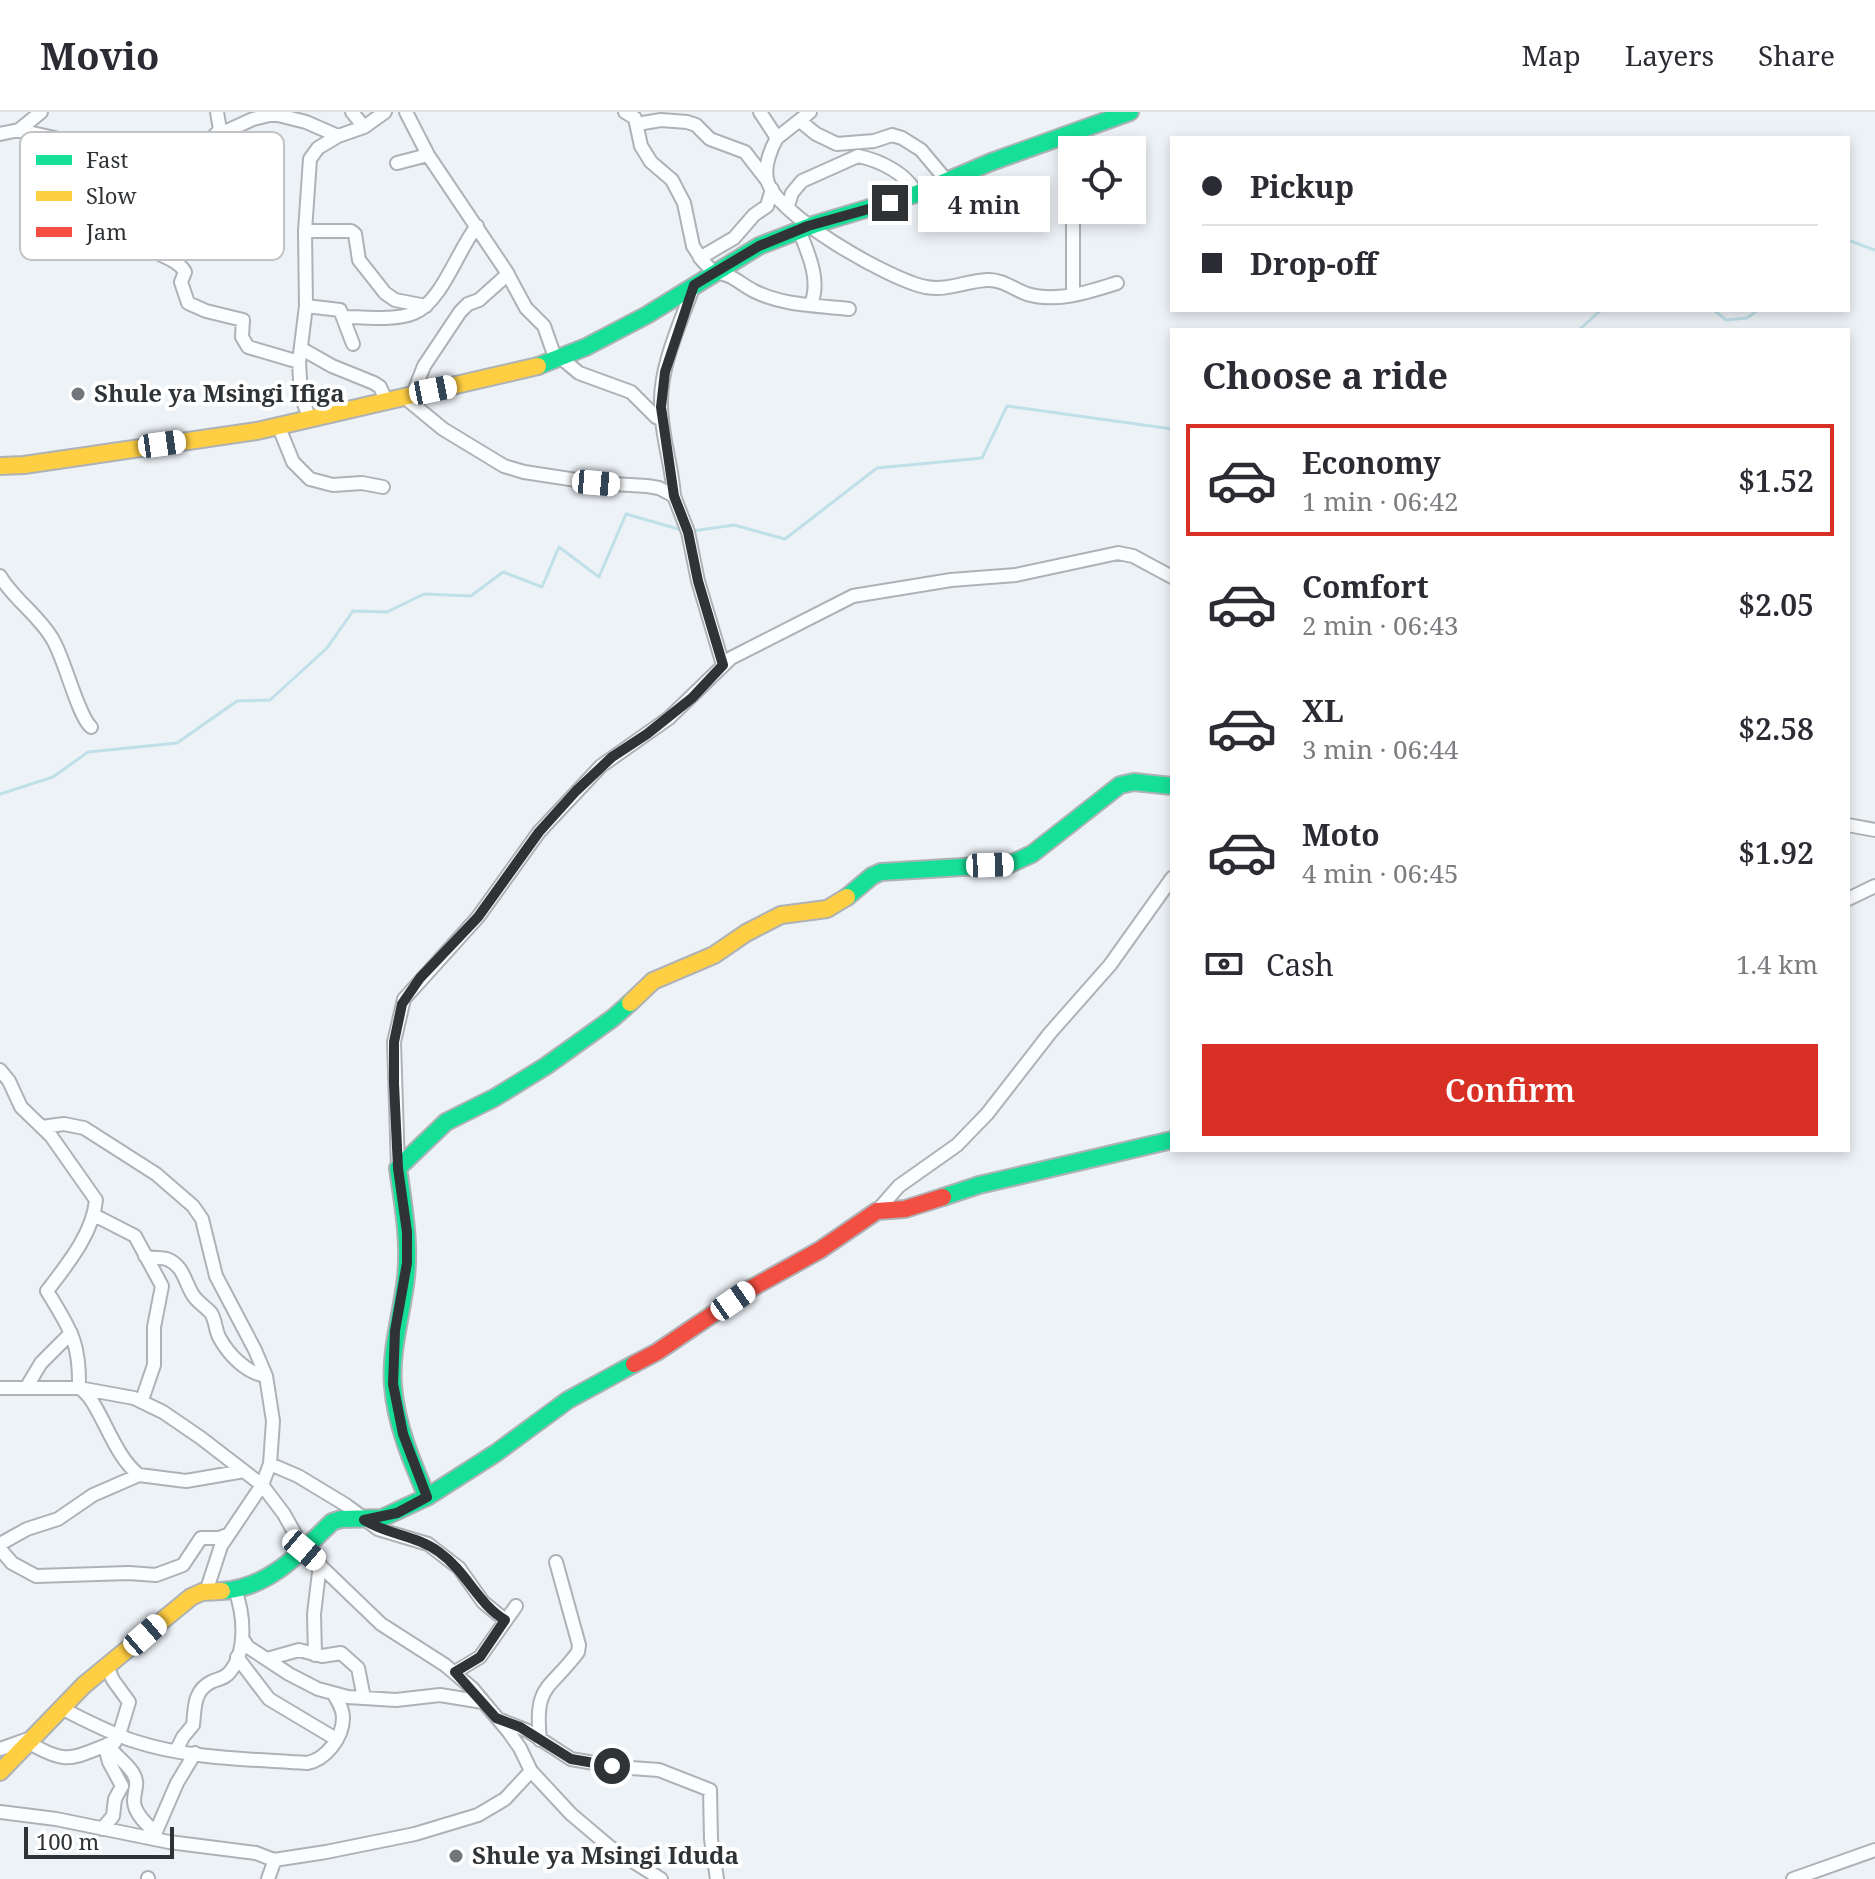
<!DOCTYPE html>
<html lang="en">
<head>
<meta charset="utf-8">
<style>
	:root { --surface:#fff; --page:#f2f2f3; --text:#2b2b33; --muted:#7c7c81; --line:#e1e1e2; --accent:#d93025 }
	body { margin:0; font-family:"Noto Serif",serif; background:var(--page); color:var(--text); height:100vh; display:flex; flex-direction:column; font-size:30px; white-space:nowrap }
	* { box-sizing:border-box; margin:0 }
	p { font-size:26px; color:var(--muted) }
	.icon { flex:none; width:44px; height:44px; fill:none; stroke:currentColor; stroke-width:2; stroke-linecap:round; stroke-linejoin:round }
	.map { position:relative; flex:1; overflow:hidden }
	.details { position:absolute; left:1170px; top:216px; width:680px; height:824px; display:flex; flex-direction:column; background:var(--surface); border-radius:0px; box-shadow:0 4px 12px #0003 }
	.details>* { flex:none }
	.guide { position:absolute; left:1170px; top:24px; width:680px; height:176px; border-radius:0px; box-shadow:0 4px 12px #0003; display:grid; align-content:center; height:176px; padding:0 32px; background:var(--surface) }
	.tools { position:absolute; left:1058px; top:24px; display:grid; gap:16px }
	.tools a { display:grid; place-items:center; width:88px; height:88px; border-radius:0px; background:var(--surface); box-shadow:0 4px 12px #0003; font-size:40px }
	.scale { position:absolute; left:24px; bottom:20px; width:150px; box-sizing:border-box; padding-left:8px; border:4px solid #2f3336; border-top:0; font-size:22px; line-height:28px; white-space:nowrap; color:#2f3336; -webkit-text-stroke:6px #fff; paint-order:stroke }
	.end { position:absolute; width:36px; height:36px; margin:-18px; border:10px solid #2f3336; background:#fff; box-shadow:0 0 0 4px #fff }
	.from { border-radius:50% }
	.bubble { position:absolute; height:56px; border-radius:0px; background:var(--surface); box-shadow:0 4px 12px #0003; font-size:26px; font-weight:600; line-height:56px; text-align:center }
	.car { position:absolute; width:24px; height:48px; margin:-24px -12px; border-radius:10px; box-shadow:0 0 6px 2px #0007; background:linear-gradient(#fff 24%,#345 0 40%,#fff 0 76%,#345 0 86%,#fff 0) }
	.guide b { display:flex; align-items:center; gap:28px; height:76px; font-size:30px }
	.guide b+b { border-top:2px solid var(--line) }
	.guide i { width:20px; height:20px; background:var(--text) }
	ul { padding:0; list-style:none }
	li { display:flex; align-items:center; gap:24px; height:112px; margin:0 16px 12px; padding:0 16px; border:4px solid transparent; border-radius:0px }
	li div { flex:1 }
	li b { display:block; font-size:30px }
	li em { font-style:normal; font-weight:600 }
	li.current { border-color:var(--accent) }
	li>.icon { width:72px; height:72px; stroke-width:1.5 }
	h2 { padding:0 32px; font-size:36px; line-height:96px }
	.pay { display:flex; align-items:center; gap:20px; height:88px; padding:0 32px; font-size:30px }
	.pay p { margin-inline-start:auto }
	.action { display:flex; gap:16px; margin-top:auto; padding:16px 32px }
	.action a { flex:1; height:92px; border-radius:0px; background:var(--accent); color:#fff; font-size:32px; font-weight:600; line-height:92px; text-align:center }
	header { display:flex; align-items:center; gap:48px; box-sizing:border-box; height:112px; padding:0 40px; background:var(--surface); border-bottom:2px solid var(--line) }
	header strong { font-size:38px }
	nav { display:flex; gap:44px; margin-inline-start:auto; font-size:28px }
	.map>svg:first-child { display:block }
	.lines { fill:none; stroke-linecap:round; stroke-linejoin:round }
	.stream { stroke:#bfe0e8; stroke-width:3 }
	.street-casing { stroke:#aeb2b6; stroke-width:16 }
	.fast-casing { stroke:#aeb2b6; stroke-width:20 }
	.slow-casing { stroke:#aeb2b6; stroke-width:20 }
	.jam-casing { stroke:#aeb2b6; stroke-width:20 }
	.street { stroke:#fcfdfe; stroke-width:12 }
	.fast { stroke:#16e098; stroke-width:16 }
	.slow { stroke:#ffcf43; stroke-width:16 }
	.jam { stroke:#f24e42; stroke-width:16 }
	.route { stroke:#2f3336; stroke-width:10 }
	.poi-dot { fill:#72767a; stroke:#fff; stroke-width:3 }
	.labels { text-anchor:middle; stroke-width:8; stroke-linejoin:round; paint-order:stroke }
	.poi-label { font-size:24px; font-weight:bold; fill:#2f3336; stroke:#fff; text-anchor:start }
	.key { fill:#fff; stroke:#c1c2c3; stroke-width:2 }
	.key-label { font-size:22px; fill:#2f3336 }
</style>
</head>
<body>
<header>
<strong>Movio</strong>
<nav><a>Map</a><a>Layers</a><a>Share</a></nav>
</header>
<div class="map">
<svg width="1875" height="1767" viewBox="0 0 1875 1767">
	<rect width="100%" height="100%" fill="#edf2f7"/>
	<g class="lines">
		<!-- stream -->
		<path class="stream" d="M1848,128l27,10
			M1714,198l12,10 21,-2 11,-8
			M1579,218l22,-20
			M693,419l41,-6 51,14 92,-71 105,-10 25,-52 165,23
			M0,682l53,-17 35,-25 89,-9 60,-42 33,-1 57,-52 26,-37 34,1 37,-18 47,2 32,-24 39,15 17,-40 40,30 27,-63 56,16"/>
		<!-- street casing -->
		<g class="street-casing">
			<path id="street" d="M352,0l12,15
				M406,0l22,43 78,116 20,37 18,18 12,34
				M625,0l10,6 6,28 10,16 21,18 12,23 9,43 9,14 12,13c16,-1 26,11 40,18 30,15 63,14 95,18
				M760,0l17,26c-6,10 -13,28 -10,41 6,35 125,102 159,108 22,4 40,-6 61,-7 15,-1 26,9 40,14 30,9 61,-2 90,-11
				M800,9l16,13 21,10 37,-3 18,-6 10,3 19,12 26,31
				M637,12l24,-4 26,2 9,3 14,14 35,13 21,27
				M19,18l22,-18
				M1081,20l4,18
				M0,22l19,-4 129,29 37,-9 68,-31 21,-5 32,8 32,14
				M214,24l6,-6 -3,-18
				M777,26l33,-26
				M85,35c26,21 26,58 45,85 16,23 46,23 55,40l-4,10 7,21 18,8 37,9 -1,17 6,10 51,15
				M185,38l13,5 31,67
				M397,51l31,-8
				M1072,68l-3,9 3,12
				M788,94l4,-13 10,-12 56,-25c21,4 50,18 58,38
				M1073,98v85
				M799,118c9,23 22,50 12,74
				M305,119h46l4,3 4,26 26,33 10,7 31,6
				M700,146l34,-20 20,-23 13,-9 5,-17
				M306,194l34,4 13,34
				M345,205c22,0 49,4 69,-4 28,-11 44,-64 63,-87
				M302,237l30,17 42,17 6,4 6,13
				M561,246l18,15 52,19 25,25 6,3
				M413,282l11,-28 36,-54 8,-8 11,-4 29,-26
				M403,284l40,33 61,37 20,6 72,11 51,3 12,2 15,8 14,36 10,49 25,84
				M309,305l-8,-21 -2,-34 7,-56 -1,-75 5,-72 8,-11 20,-12 26,-9 21,-15
				M278,313l15,37 17,17 23,6 29,-2 21,4
				M674,384c-2,-31 -13,-61 -13,-92 -1,-39 20,-82 33,-119
				M0,464c14,24 39,39 53,64 12,20 25,76 38,87
				M1848,713l27,5
				M1848,787l27,-13
				M0,958l9,11 12,26 30,29 45,64c-3,34 -30,66 -49,91 23,38 33,50 32,97 21,11 32,66 60,87
				M42,1015l22,-3 20,4 72,46 37,32 9,13 14,57 39,74 11,26 7,45 -3,43 -8,21 -41,61 -15,46
				M398,1056l-4,-126 10,-43 74,-82 61,-85 62,-66 68,-48 62,-60 122,-62 98,-16 65,-5 102,-22 15,3 39,21
				M877,1099l22,-25 58,-41 30,-31 63,-81 60,-68 62,-87
				M94,1103l41,21 27,50 -8,41v38l-12,35
				M145,1144c8,4 17,0 24,4 15,7 16,23 24,35 4,7 13,12 18,18 5,8 4,16 8,24 9,17 27,36 47,39
				M0,1276h79l55,10 29,14 38,26 61,47 22,29 20,36 77,74 64,41 27,23 36,43 12,17 11,23 40,43 39,33 51,32
				M26,1276l15,-25 30,-30
				M270,1352l28,12 48,29 32,24 50,15 31,24 24,34 22,18
				M0,1432l27,-15 31,-10 35,-24 46,-20 47,6 58,-10
				M0,1437l12,14 24,13 93,-3 27,2 27,-10 18,-27h18l8,-3
				M242,1526l6,9 41,27 29,15 30,8 48,3 44,-5 43,7
				M315,1543l-1,-41 6,-50
				M237,1545l32,42 67,40
				M267,1547l32,-9 23,6 19,-3 17,15 6,30
				M107,1554l6,14 16,22 -10,33
				M455,1560l25,-15 36,-51
				M61,1596c24,12 48,25 73,33 54,18 117,18 173,22 18,-3 36,-25 36,-45 0,-9 -5,-17 -10,-25
				M498,1607l30,12 43,28 46,8 42,3 51,20 1,49 6,40
				M540,1628c-6,-56 9,-49 38,-88l1,-7 -23,-83
				M28,1630c41,25 45,15 87,0
				M108,1632c7,13 20,19 26,31 5,10 0,15 0,26 0,12 13,24 22,32
				M0,1637l31,-11
				M176,1639l7,-14 10,-12c2,-16 0,-34 18,-43 6,-3 12,-3 17,-8 20,-21 16,-60 7,-84
				M0,1700l56,7 113,23 87,11 18,7 52,-8 89,-18 63,-19 27,-16 26,-28
				M102,1717l11,-13 2,-17 7,-13 -13,-24 -4,-16
				M154,1724l23,-53 18,-30
				M148,1766v1
				M268,1767l6,-17
				M1793,1767l82,-29"/>
		</g>
		<!-- fast casing -->
		<g class="fast-casing">
			<path id="fast" d="M538,254l48,-19 61,-32 112,-69 57,-22 100,-30 75,-32 139,-50
				M847,785l25,-21 9,-4 129,-8 22,-10 88,-69 14,-3 38,4
				M943,1085l36,-12 193,-45
				M427,1385c-15,-35 -31,-72 -34,-111 -3,-36 9,-72 13,-109 4,-36 -3,-73 -8,-109l48,-46 48,-24 52,-32 67,-48 17,-15
				M222,1479c47,-3 78,-38 110,-69l9,-3 41,-1 45,-21 69,-44 72,-53 66,-36"/>
		</g>
		<!-- slow casing -->
		<g class="slow-casing">
			<path id="slow" d="M0,354l24,-1 233,-34 281,-65
				M630,891l23,-22 61,-26 32,-22 35,-18 46,-6 20,-12
				M0,1660l84,-87 107,-88 11,-5 20,-1"/>
		</g>
		<!-- jam casing -->
		<g class="jam-casing">
			<path id="jam" d="M634,1252l23,-12 93,-63 70,-39 57,-39 28,-2 38,-12"/>
		</g>
		<!-- street -->
		<use href="#street" class="street"/>
		<!-- fast -->
		<use href="#fast" class="fast"/>
		<!-- slow -->
		<use href="#slow" class="slow"/>
		<!-- jam -->
		<use href="#jam" class="jam"/>
	</g>
	<g class="lines">
		<!-- route -->
		<path class="route" d="M612,1654l-41,-7 -51,-32 -24,-9 -41,-46 25,-15 25,-37c-28,-17 -38,-48 -66,-68 -23,-17 -51,-17 -75,-32l33,-7 30,-16 -24,-63 -10,-50 2,-53 12,-68v-31l-9,-64 -4,-84v-42l8,-38 18,-26 58,-61 61,-85 37,-41 36,-34 35,-23 45,-36 31,-33 -25,-84 -10,-49 -14,-36 -13,-89 4,-35 29,-87 65,-39 49,-20 82,-23"/>
	</g>
	<!-- markers -->
	<g class="poi-dot">
		<circle cx="78" cy="282" r="8"/>
		<circle cx="456" cy="1744" r="8"/>
	</g>
	<g class="labels">
		<!-- poi labels -->
		<g class="poi-label">
			<text x="94" y="290">Shule ya Msingi Ifiga</text>
			<text x="472" y="1752">Shule ya Msingi Iduda</text>
		</g>
	</g>
	<!-- legend -->
	<rect x="20" y="20" width="264" height="128" rx="12" class="key"/>
	<rect x="36" y="43" width="36" height="10" fill="#16e098"/>
	<rect x="36" y="79" width="36" height="10" fill="#ffcf43"/>
	<rect x="36" y="115" width="36" height="10" fill="#f24e42"/>
	<g class="key-label">
		<text x="86" y="56">Fast</text>
		<text x="86" y="92">Slow</text>
		<text x="86" y="128">Jam</text>
	</g>
</svg>
<div class="tools">
<a><svg class="icon" aria-label="locate" viewBox="0 0 24 24"><circle cx="12" cy="12" r="6"/><path d="M12 2v4M12 18v4M2 12h4M18 12h4"/></svg></a>
</div>
<div class="scale">100 m</div>
<i class="end from" style="left:612px;top:1654px"></i>
<i class="end" style="left:890px;top:91px"></i>
<div class="bubble" style="left:918px;top:64px;width:132px">4 min</div>
<i class="car" style="left:433px;top:278px;rotate:79deg"></i>
<i class="car" style="left:162px;top:332px;rotate:82deg"></i>
<i class="car" style="left:596px;top:371px;rotate:95deg"></i>
<i class="car" style="left:990px;top:753px;rotate:88deg"></i>
<i class="car" style="left:733px;top:1189px;rotate:55deg"></i>
<i class="car" style="left:304px;top:1438px;rotate:130deg"></i>
<i class="car" style="left:145px;top:1523px;rotate:49deg"></i>
<div class="guide">
<b><i class="from"></i>Pickup</b>
<b><i></i>Drop-off</b>
</div>
<section class="details">
<h2>Choose a ride</h2>
<ul>
<li class="current"><svg class="icon" aria-label="car" viewBox="0 0 24 24"><path d="M5 17H2v-5l4-1 3-4h7l3 4 3 1v5h-3M9 17h6M6 11h13"/><circle cx="7" cy="17" r="2"/><circle cx="17" cy="17" r="2"/></svg><div><b>Economy</b><p>1 min · 06:42</p></div><em>$1.52</em></li>
<li><svg class="icon" aria-label="car" viewBox="0 0 24 24"><path d="M5 17H2v-5l4-1 3-4h7l3 4 3 1v5h-3M9 17h6M6 11h13"/><circle cx="7" cy="17" r="2"/><circle cx="17" cy="17" r="2"/></svg><div><b>Comfort</b><p>2 min · 06:43</p></div><em>$2.05</em></li>
<li><svg class="icon" aria-label="car" viewBox="0 0 24 24"><path d="M5 17H2v-5l4-1 3-4h7l3 4 3 1v5h-3M9 17h6M6 11h13"/><circle cx="7" cy="17" r="2"/><circle cx="17" cy="17" r="2"/></svg><div><b>XL</b><p>3 min · 06:44</p></div><em>$2.58</em></li>
<li><svg class="icon" aria-label="car" viewBox="0 0 24 24"><path d="M5 17H2v-5l4-1 3-4h7l3 4 3 1v5h-3M9 17h6M6 11h13"/><circle cx="7" cy="17" r="2"/><circle cx="17" cy="17" r="2"/></svg><div><b>Moto</b><p>4 min · 06:45</p></div><em>$1.92</em></li>
</ul>
<div class="pay"><svg class="icon" aria-label="cash" viewBox="0 0 24 24"><path d="M3 7h18v10H3z"/><circle cx="12" cy="12" r="2"/></svg>Cash<p>1.4 km</p></div>
<div class="action"><a>Confirm</a></div>
</section>
</div>
</body>
</html>
